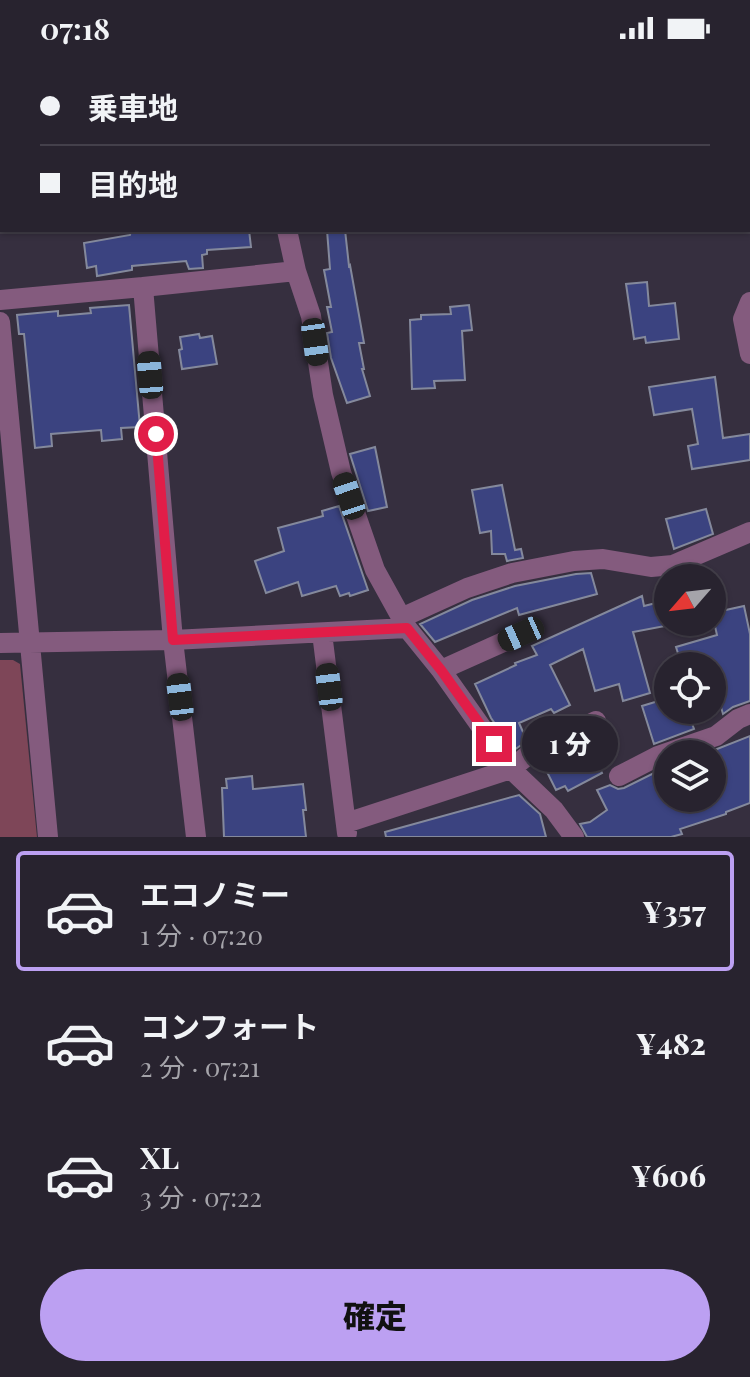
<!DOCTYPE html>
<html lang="ja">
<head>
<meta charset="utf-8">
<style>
	:root { --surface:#28232f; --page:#342f3b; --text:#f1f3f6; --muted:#a5a4aa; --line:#44404b; --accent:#bca0f2 }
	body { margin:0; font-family:"Playfair Display","Noto Sans JP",serif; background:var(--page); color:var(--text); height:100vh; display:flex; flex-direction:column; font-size:30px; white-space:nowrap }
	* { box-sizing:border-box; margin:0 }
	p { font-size:26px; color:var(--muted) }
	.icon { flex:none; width:44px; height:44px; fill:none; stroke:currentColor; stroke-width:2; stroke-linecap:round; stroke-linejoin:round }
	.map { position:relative; height:781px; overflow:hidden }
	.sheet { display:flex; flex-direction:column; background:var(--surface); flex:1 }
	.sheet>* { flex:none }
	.banner { position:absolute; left:0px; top:0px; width:750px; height:176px; box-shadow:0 2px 6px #0004,0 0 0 2px var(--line); display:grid; align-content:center; height:176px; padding:0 40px; background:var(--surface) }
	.needle { width:52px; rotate:242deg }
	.buttons { position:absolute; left:654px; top:508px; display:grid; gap:16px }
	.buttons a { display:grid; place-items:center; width:72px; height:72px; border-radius:50%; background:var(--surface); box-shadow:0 2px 6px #0004,0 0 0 2px var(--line); font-size:40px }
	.end { position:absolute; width:36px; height:36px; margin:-18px; border:10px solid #e11d48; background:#fff; box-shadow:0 0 0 4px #fff }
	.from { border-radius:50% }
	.bubble { position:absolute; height:56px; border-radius:28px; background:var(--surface); box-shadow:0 2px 6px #0004,0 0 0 2px var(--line); font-size:26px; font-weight:800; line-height:56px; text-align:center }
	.car { position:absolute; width:24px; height:48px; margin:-24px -12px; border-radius:10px; box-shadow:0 0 6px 2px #0007; background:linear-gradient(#222 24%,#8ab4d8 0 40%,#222 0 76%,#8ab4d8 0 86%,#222 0) }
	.banner b { display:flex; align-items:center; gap:28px; height:76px; font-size:30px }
	.banner b+b { border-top:2px solid var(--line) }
	.banner i { width:20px; height:20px; background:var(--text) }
	ul { padding:14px 0 0; list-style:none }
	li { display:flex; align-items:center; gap:24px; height:120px; margin:0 16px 12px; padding:0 24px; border:4px solid transparent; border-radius:8px }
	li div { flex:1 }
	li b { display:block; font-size:30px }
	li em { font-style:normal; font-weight:800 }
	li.active { border-color:var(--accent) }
	li>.icon { width:72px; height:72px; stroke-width:1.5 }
	.cta { display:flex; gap:16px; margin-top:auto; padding:16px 40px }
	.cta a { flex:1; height:92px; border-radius:48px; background:var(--accent); color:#111; font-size:32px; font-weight:800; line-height:92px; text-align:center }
	.status { display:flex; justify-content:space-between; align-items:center; height:56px; padding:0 40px; background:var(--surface); direction:ltr }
	.status svg { height:22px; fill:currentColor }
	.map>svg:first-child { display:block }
	.green { fill:#7e4658 }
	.building { fill:#3b4380; stroke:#84899c; stroke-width:2 }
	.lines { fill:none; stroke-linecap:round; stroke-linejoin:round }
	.minor { stroke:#845b7e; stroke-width:20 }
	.rail-casing { stroke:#d7d2de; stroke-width:9 }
	.rail { stroke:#1c1920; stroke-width:6; stroke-dasharray:18; stroke-linecap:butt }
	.route { stroke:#e11d48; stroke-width:10 }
</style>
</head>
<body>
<div class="status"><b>07:18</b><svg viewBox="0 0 49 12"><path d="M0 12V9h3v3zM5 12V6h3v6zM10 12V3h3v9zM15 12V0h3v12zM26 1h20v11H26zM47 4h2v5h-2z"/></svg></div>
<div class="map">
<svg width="750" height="781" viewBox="0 0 750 781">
	<rect width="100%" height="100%" fill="#362f3f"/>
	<!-- green -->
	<path class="green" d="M0,604h13l7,4 17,173h-37z"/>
	<!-- building -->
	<path class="building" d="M131,174h118l2,17 -44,3v4l-5,1 1,13 -14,1 -3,-8 -54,5v4l-35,6 -1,-10 -9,2 -3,-25 46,-8z
		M327,174h18l4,36 1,-1 14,78h-5l5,26h-2l8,27 -23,7 -16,-45 -4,-25 5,-1 -5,-25h4l-7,-37 6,-1z
		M647,226l2,24 26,-3 4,36 -33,4 -1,-6 -11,2 -8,-55z
		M129,249l11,122 -19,1 1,11 -20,2 -1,-11 -50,4 1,12 -17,2 -11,-114h-5l-2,-19 41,-4v5l33,-3 -1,-5z
		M469,249l3,25 -10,1 3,49 -31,1 1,7 -23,1 -2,-69 11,-1v-4l30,-1 -1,-7z
		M199,278l1,4 12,-2 5,28 -35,5 -3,-19 3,-1 -2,-12z
		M715,321l8,61 27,-4v26l-58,9 -4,-23 10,-2 -6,-35 -38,6 -5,-28z
		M375,391l12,60 -19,4 -18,-57z
		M502,429l13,65 6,-1 2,9 -16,3 -2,-7h-13l-1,-23 -11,2 -8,-43z
		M339,450l29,84 -18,6 -1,-3 -9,3 -4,-10 -34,10 -4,-14 -32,11 -11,-32 29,-10 -6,-23 45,-12 -1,-5z
		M706,453l7,25 -39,15 -8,-30z
		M591,517l6,21 -78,21 -2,-7 -82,34 -15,-18 52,-24 43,-14 61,-12z
		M642,540l2,10 16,-4 5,24 -32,6 17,61 -27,8 -4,-17 -24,7 -12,-42 -33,16 20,40 -16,8 -3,-4 -32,14 8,18 -13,9 -9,-19 -4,1 -10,-14 -16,-34 41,-19 -1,-2 22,-8 -5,-9z
		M744,550l6,28v67l-17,6 -10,7 -11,-38v-10h-30l-6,-19 41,-12 -5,-22z
		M668,642v12h19l7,19 -40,15 -12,-38z
		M750,680v67l-24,9v2l-46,15 2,5 -11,3h-84l-7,-13 10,-2 17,-12 -10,-20 13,-5 8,4 6,-1 44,-22v32h44v-47z
		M591,694l11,23 -34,18 -3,-5 -9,4 -9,-18z
		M252,720l1,13 50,-5 3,26h-3l3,27h-82l-2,-49h5l-1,-9z
		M519,739l21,19 6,23h-160l-1,-5z"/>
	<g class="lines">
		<!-- minor -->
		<path class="minor" d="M0,106l2,1
			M748,168h2
			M287,174l9,41 15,45 12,79 18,77 34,98 32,58 34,42 70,99 43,41 20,27
			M0,244l143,-13
			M750,246l-7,17 7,35
			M0,266l48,515
			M401,562l66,-30 45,-15 62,-12 29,-2 48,8 22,-2 77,-33
			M322,577l25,200
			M0,587l173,-3 234,-12
			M441,614l80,-36
			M619,720l39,-20 58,-20 22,-17 12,-5
			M346,767l165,-54 17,-14 68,-34
			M196,781l-23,-197 -30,-353 153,-16"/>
		<!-- rail casing -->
		<g class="rail-casing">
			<path id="rail" d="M0,31l2,1
				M0,44h2
				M748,127l2,1
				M748,141h2"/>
		</g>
		<!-- rail -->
		<use href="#rail" class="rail"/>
	</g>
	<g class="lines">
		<!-- route -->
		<path class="route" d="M156,378l17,206 234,-12 34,42 53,74"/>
	</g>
</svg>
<div class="buttons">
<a><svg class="needle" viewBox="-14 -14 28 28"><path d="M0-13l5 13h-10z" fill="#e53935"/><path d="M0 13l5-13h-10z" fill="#a5a4aa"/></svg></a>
<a><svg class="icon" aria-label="locate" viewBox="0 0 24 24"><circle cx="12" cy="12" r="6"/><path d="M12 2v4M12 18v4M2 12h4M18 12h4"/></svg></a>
<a><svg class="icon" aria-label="layers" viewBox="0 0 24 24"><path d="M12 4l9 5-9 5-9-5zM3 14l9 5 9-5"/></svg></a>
</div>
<i class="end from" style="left:156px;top:378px"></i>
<i class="end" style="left:494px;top:688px"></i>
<div class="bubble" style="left:522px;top:660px;width:96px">1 分</div>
<i class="car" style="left:315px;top:286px;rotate:172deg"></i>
<i class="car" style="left:150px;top:319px;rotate:355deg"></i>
<i class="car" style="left:349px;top:440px;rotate:341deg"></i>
<i class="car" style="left:521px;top:578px;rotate:246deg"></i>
<i class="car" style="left:329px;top:631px;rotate:353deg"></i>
<i class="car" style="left:180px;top:641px;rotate:353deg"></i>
<div class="banner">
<b><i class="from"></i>乗車地</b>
<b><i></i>目的地</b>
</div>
</div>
<section class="sheet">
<ul>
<li class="active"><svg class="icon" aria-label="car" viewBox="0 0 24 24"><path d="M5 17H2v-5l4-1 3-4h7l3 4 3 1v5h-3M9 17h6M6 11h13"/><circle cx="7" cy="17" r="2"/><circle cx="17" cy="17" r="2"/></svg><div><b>エコノミー</b><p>1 分 · 07:20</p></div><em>¥357</em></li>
<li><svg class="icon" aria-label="car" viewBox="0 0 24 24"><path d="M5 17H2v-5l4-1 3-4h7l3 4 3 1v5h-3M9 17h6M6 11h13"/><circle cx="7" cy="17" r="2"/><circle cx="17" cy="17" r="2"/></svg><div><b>コンフォート</b><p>2 分 · 07:21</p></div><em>¥482</em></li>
<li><svg class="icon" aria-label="car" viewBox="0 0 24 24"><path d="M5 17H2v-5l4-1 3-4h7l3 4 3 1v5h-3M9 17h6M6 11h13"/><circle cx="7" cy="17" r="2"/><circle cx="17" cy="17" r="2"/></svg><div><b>XL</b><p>3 分 · 07:22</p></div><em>¥606</em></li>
</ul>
<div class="cta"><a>確定</a></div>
</section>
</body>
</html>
